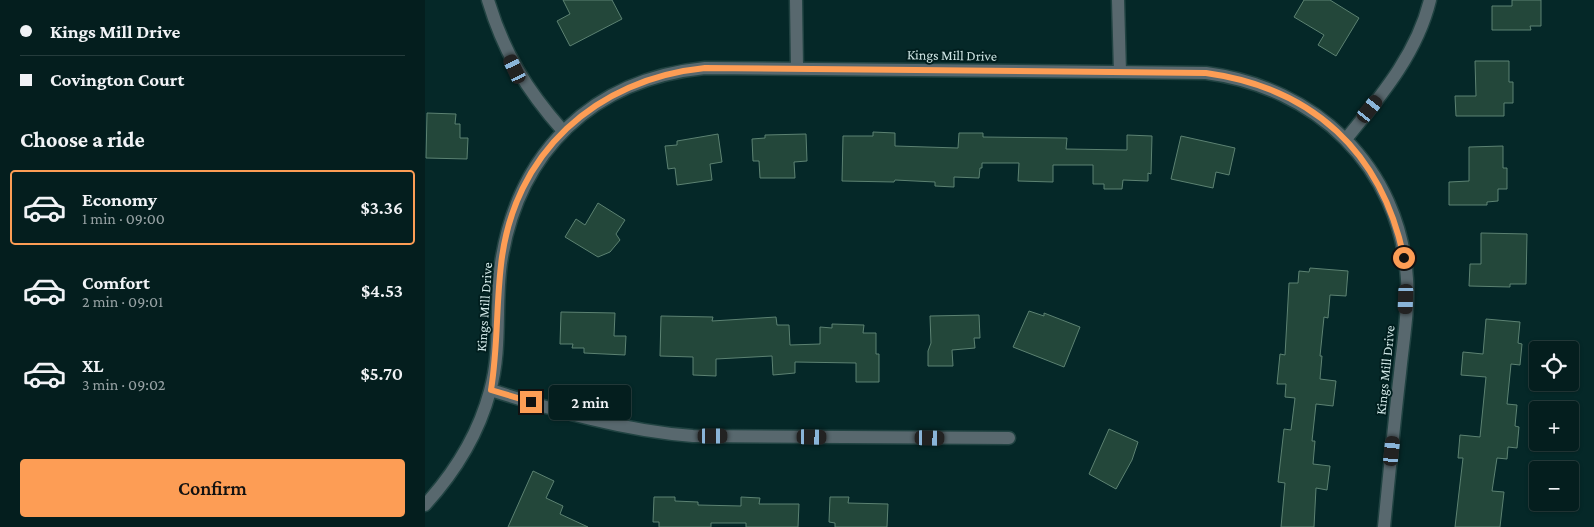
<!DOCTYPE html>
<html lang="en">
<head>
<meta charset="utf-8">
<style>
	:root { --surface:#041e1e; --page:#122b2b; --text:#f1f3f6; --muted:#97a2a4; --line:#253c3c; --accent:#fd9d55 }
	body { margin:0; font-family:"Crimson Pro",serif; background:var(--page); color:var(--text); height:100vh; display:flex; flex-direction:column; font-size:19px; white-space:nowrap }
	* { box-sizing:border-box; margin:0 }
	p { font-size:16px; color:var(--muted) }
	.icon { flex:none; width:28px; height:28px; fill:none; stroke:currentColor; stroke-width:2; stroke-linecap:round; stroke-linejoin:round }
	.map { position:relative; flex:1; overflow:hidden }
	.drawer { display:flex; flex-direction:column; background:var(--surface); width:425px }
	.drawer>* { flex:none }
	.banner { display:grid; align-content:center; height:110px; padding:0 20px; background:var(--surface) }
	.controls { position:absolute; left:1104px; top:341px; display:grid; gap:10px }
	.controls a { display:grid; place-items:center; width:50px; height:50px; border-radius:5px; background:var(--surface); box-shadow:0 1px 4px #0004,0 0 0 1px var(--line); font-size:25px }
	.end { position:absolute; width:22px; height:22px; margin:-11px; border:6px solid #fd9d55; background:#111; box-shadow:0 0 0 2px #111 }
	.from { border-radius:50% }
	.bubble { position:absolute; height:35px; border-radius:5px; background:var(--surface); box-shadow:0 1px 4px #0004,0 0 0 1px var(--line); font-size:16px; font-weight:600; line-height:35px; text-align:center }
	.car { position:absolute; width:15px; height:30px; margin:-15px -8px; border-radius:6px; box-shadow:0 0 4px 1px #0007; background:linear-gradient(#222 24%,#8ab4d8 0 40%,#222 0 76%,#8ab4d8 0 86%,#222 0) }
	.banner b { display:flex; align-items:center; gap:18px; height:48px; font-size:19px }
	.banner b+b { border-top:1px solid var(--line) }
	.banner i { width:12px; height:12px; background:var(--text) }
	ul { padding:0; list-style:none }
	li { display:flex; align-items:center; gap:15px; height:75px; margin:0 10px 8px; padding:0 10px; border:2px solid transparent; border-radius:5px }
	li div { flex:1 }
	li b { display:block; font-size:19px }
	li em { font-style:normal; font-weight:600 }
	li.selected { border-color:var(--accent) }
	li>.icon { width:45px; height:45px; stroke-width:1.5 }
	h2 { padding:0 20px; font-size:22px; line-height:60px }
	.action { display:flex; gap:10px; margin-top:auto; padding:10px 20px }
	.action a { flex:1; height:58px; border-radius:5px; background:var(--accent); color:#111; font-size:20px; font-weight:600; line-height:58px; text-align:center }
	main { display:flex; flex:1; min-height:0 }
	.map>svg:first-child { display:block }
	.building { fill:#23473a; stroke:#5c8272 }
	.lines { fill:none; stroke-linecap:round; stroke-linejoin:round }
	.minor-casing { stroke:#214342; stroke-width:15 }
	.minor { stroke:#58686e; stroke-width:12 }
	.route { stroke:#fd9d55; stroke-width:6 }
	.labels { text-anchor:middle; stroke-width:4; stroke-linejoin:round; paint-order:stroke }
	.street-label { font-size:14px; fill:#cfe6e5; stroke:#001e1e }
</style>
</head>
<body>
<main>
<section class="drawer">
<div class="banner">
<b><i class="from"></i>Kings Mill Drive</b>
<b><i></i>Covington Court</b>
</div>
<h2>Choose a ride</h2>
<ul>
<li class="selected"><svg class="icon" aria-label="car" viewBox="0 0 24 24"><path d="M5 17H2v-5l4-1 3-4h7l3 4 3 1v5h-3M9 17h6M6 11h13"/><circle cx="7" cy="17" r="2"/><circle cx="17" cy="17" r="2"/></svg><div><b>Economy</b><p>1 min · 09:00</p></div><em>$3.36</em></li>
<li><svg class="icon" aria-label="car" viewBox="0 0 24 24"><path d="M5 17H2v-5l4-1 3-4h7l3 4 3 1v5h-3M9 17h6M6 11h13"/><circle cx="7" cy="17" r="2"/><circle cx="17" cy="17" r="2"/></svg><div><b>Comfort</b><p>2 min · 09:01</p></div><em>$4.53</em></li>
<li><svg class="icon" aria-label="car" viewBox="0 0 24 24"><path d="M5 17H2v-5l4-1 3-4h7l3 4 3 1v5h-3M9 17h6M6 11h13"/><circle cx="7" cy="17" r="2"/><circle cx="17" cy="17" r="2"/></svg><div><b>XL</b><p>3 min · 09:02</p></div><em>$5.70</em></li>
</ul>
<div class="action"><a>Confirm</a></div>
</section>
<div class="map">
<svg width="1169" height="527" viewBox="0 0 1169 527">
	<rect width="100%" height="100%" fill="#052828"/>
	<!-- building -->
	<path class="building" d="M138,0h49l10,19 -52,27 -13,-25 13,-7z
		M879,0h26l29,18 -23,38 -18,-11 6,-10 -30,-18z
		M1087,0h29v26h-11l1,4h-39v-24h20z
		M1050,61h34v21h4v21h-9v13h-48l-1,-20h21z
		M2,113l29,1 -1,10h5v14h8l-1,21 -41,-1z
		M448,132l22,1v13l63,2 1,-15h24v4l84,1 -1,11 61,1v-15l25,1 -1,38 -3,-1v8l-25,-1 -1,9h-18v-5h-11v-19h-40v17l-35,-1 1,-18h-37v5h-2l-1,10 -25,-1v10l-19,-1v-4l-40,-2 -1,2 -52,-1 1,-45h30z
		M293,134l4,28 -12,2 2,16 -35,5 -2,-17 -7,1 -3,-23 12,-1v-4z
		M381,134l1,27 -13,1 1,16h-35l-1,-17h-6l-1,-22 13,-1v-3z
		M756,136l54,12 -6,27 -13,-3 -3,16 -42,-9z
		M1078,146v22h4v21h-9v12l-11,1v3h-38v-23l20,-1v-34z
		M173,203l27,17 -9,14 4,6 -10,12 -12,5 -33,-20 11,-18 9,6z
		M1056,233l46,1 -1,50h-16v3l-41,-1 1,-22h11z
		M885,268l38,3 -2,25 -16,-1 -2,23 -4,-1 -4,39h2l-2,23 16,2 -3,25 -17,-2 -4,37h3l-2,23 17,2 -3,24 -11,-2 -2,39h-33l4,-44 -7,-1 6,-53 7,1 4,-32 -10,-1 1,-13h-9l3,-30 5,1 4,-72h9l1,-12 10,1z
		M604,311l15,5v-3l36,14 -16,40 -51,-20z
		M136,312l54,1 -1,23h12l-1,19 -41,-2v-5h-12l1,-4h-13z
		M554,315l1,23h-6l1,10 -23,2 1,16h-25v-15l3,-8 -1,-27z
		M236,316l52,1 -1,4 64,-4 1,8h12l1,20 30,-1v-17l12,1v-4l32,1 -1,8h13v21h3v28h-23v-19l-61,-1v11l-22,2 -1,-19 -56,3v17l-23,-1v-18l-33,-1z
		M1061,319l34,3 -2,21 4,1 -2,21 -9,-1 -4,40 10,1 -2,21 4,1 -2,21 -9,-1 -1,12 -10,-1 -5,33 12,1 -4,35h-45l8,-69h-5l2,-23 20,2 6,-60 -25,-2 2,-23 20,2z
		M684,429l29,13 -6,18 -16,29 -27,-15z
		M108,471l21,10 -8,17 17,8 -3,8 28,13h-80z
		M229,497h21v4l23,1v3l43,1v-9l19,1 -1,6h40l-1,23h-52v-4h-35v4h-52v-5h-6z
		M405,497h19l-1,6 40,1 -1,23h-52v-4l-6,-1z"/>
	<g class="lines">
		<!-- minor casing -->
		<g class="minor-casing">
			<path id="minor" d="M63,0c16,53 38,89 75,131
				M371,0l1,68
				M693,0l2,72
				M921,139c34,-42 71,-85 84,-139
				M66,390c65,21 134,41 202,46l316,2
				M0,505c30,-33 53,-69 65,-114 12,-42 5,-86 11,-128 17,-112 92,-184 204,-195l501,5c109,14 194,93 201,206 2,31 -4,63 -7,94 -6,51 -11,103 -16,154"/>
		</g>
		<!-- minor -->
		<use href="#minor" class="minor"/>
	</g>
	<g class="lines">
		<!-- route -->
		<path class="route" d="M106,402l-40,-12c7,-43 5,-83 10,-125 12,-112 95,-186 204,-197l501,5c107,15 176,79 198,185"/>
	</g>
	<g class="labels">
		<!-- street labels -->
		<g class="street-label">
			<text transform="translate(527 55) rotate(1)" y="5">Kings Mill Drive</text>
			<text transform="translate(59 307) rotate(-86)" y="5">Kings Mill Drive</text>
			<text transform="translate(960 370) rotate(-84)" y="5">Kings Mill Drive</text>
		</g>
	</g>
</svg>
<div class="controls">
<a><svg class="icon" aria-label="locate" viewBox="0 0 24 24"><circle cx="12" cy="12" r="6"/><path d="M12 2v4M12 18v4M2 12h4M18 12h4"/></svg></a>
<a>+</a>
<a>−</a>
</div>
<i class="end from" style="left:979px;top:258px"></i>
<i class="end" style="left:106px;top:402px"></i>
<div class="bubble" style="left:124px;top:385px;width:82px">2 min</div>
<i class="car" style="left:90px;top:69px;rotate:335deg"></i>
<i class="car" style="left:945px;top:109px;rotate:39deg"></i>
<i class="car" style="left:981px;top:299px;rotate:182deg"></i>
<i class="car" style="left:288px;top:436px;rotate:90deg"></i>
<i class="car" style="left:387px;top:437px;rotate:91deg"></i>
<i class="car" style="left:505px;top:438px;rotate:91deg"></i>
<i class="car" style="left:967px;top:451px;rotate:6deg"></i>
</div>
</main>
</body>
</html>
